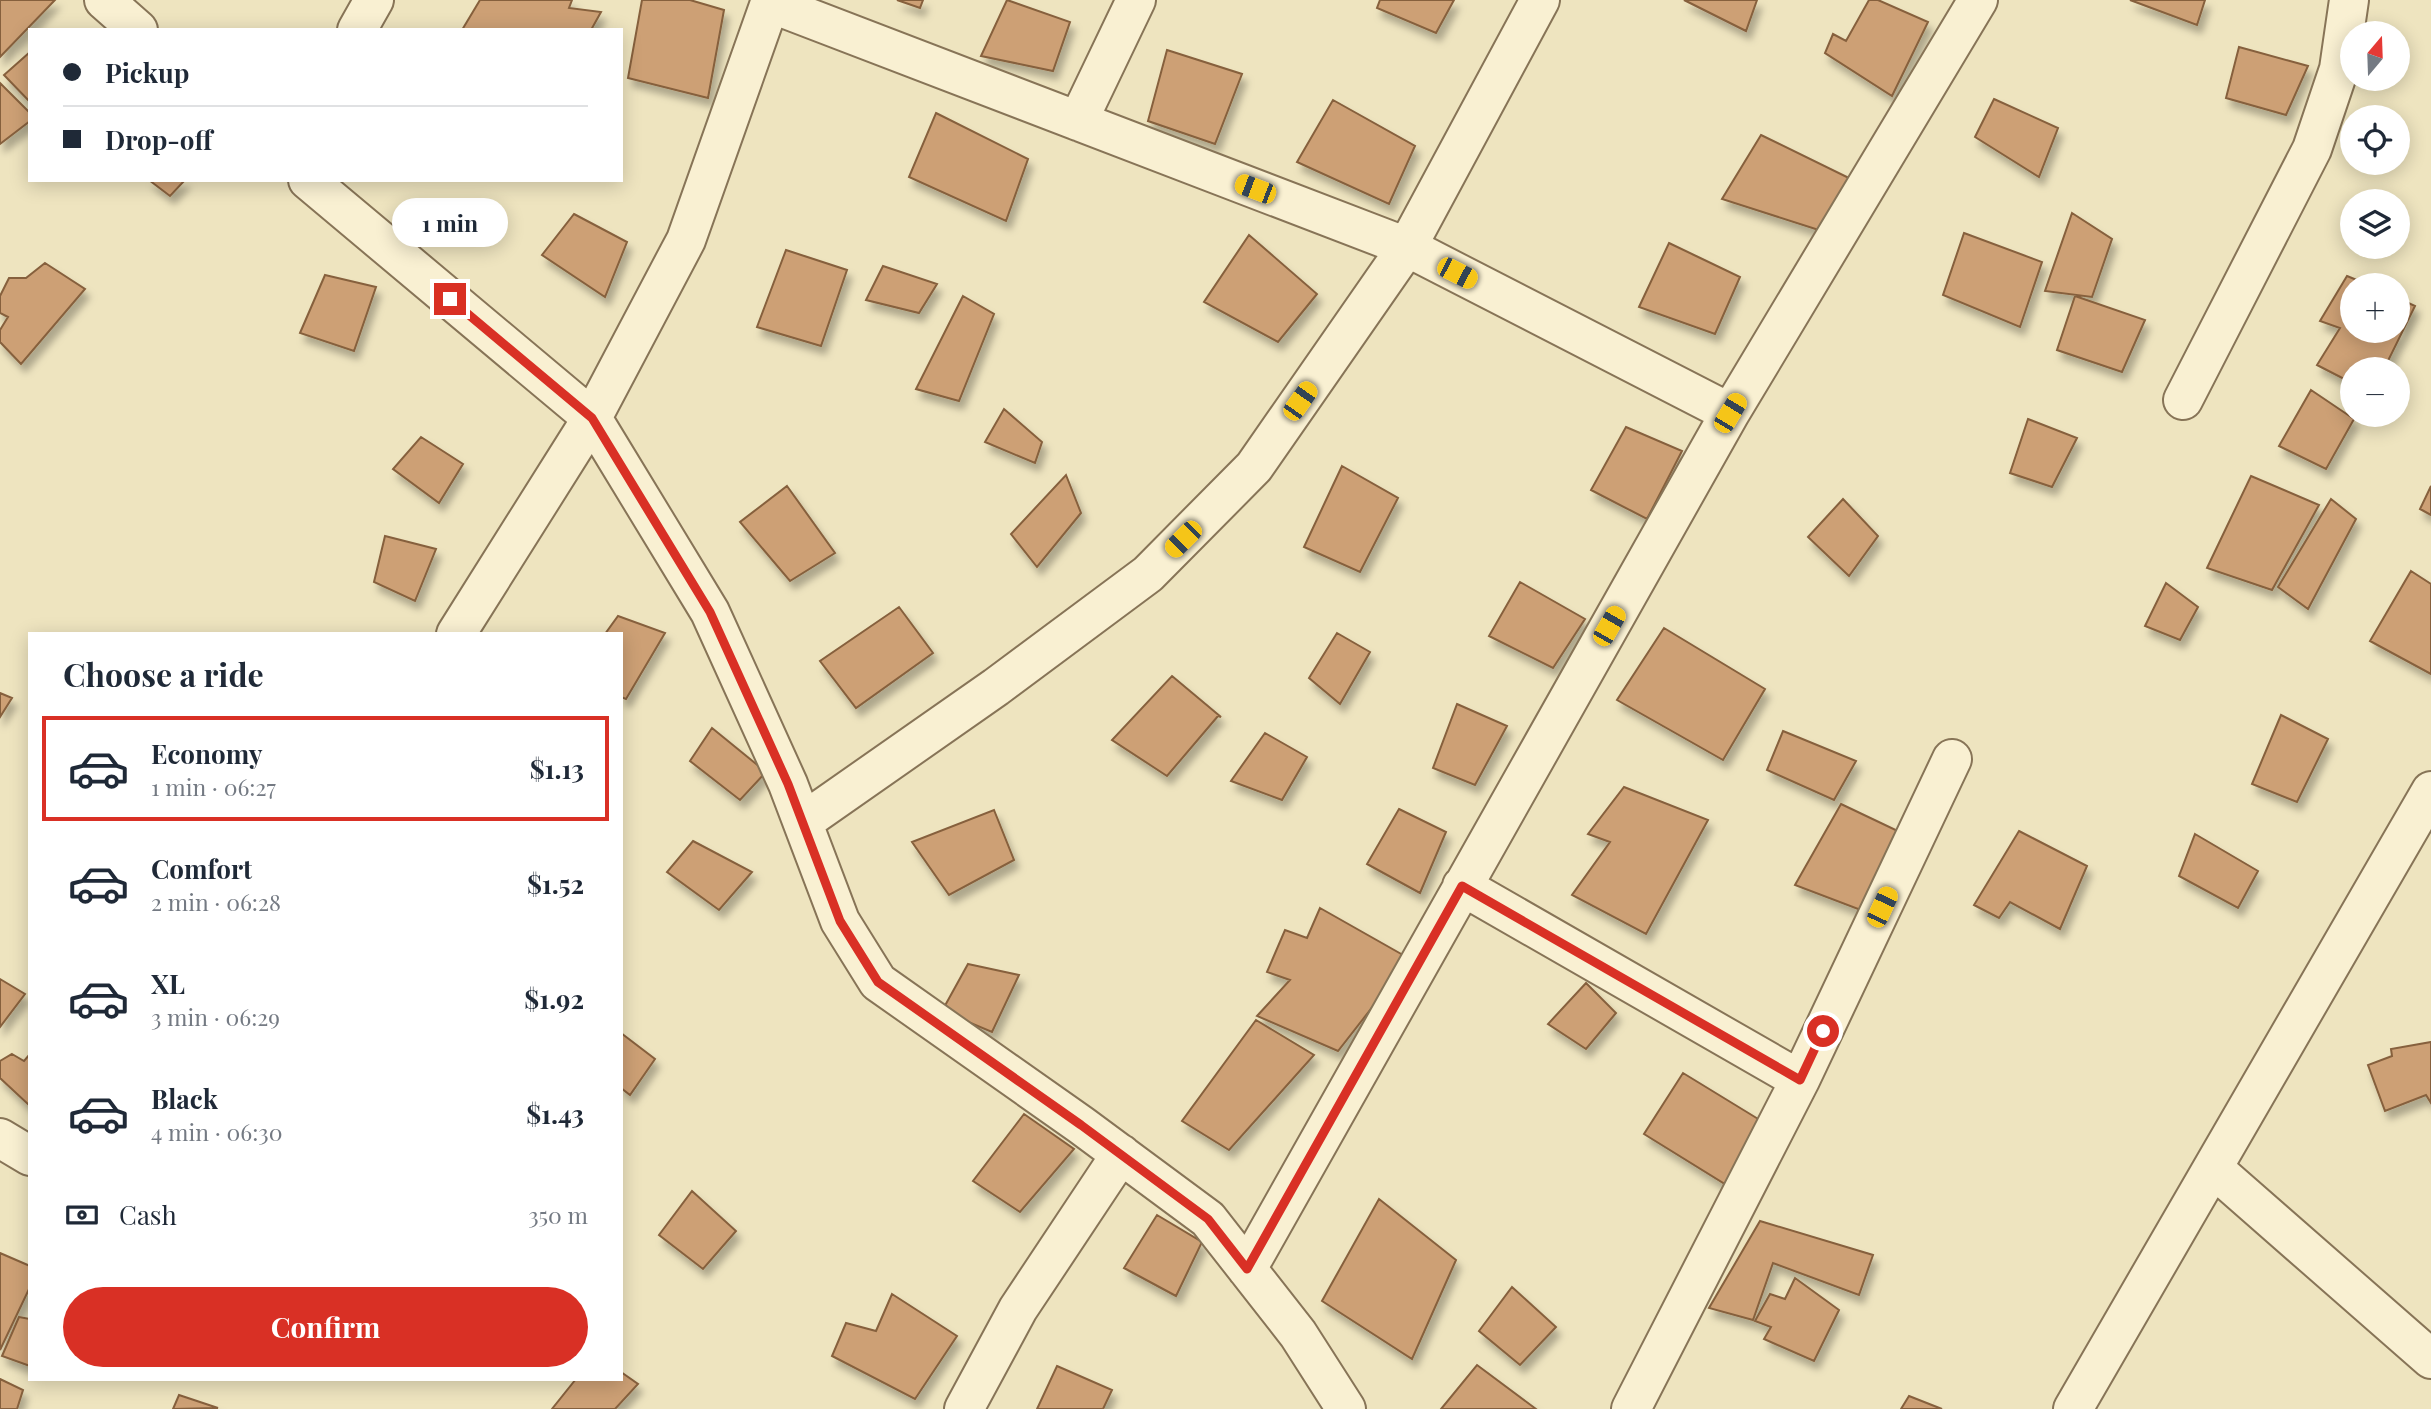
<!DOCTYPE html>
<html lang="en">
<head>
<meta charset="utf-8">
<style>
	:root { --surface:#fff; --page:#f2f2f3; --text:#1f2937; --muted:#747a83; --line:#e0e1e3; --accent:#d93025 }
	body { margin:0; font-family:"Playfair Display",serif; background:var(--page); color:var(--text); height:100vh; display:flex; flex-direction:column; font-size:26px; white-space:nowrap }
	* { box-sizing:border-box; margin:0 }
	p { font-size:23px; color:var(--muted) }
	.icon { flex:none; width:38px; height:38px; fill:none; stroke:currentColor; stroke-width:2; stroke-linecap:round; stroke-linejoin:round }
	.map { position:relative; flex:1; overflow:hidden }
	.panel { position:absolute; left:28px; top:632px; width:595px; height:749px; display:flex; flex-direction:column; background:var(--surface); border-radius:0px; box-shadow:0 4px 18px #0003 }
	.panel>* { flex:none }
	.hud { position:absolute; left:28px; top:28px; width:595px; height:154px; border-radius:0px; box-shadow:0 4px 18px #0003; display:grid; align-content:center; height:154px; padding:0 35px; background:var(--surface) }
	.needle { width:46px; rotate:19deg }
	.buttons { position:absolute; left:2340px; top:21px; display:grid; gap:14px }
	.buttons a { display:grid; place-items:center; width:70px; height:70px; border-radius:50%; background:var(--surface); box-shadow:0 4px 18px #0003; font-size:35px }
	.end { position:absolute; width:32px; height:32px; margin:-16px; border:9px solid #d93025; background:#fff; box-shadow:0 0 0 4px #fff }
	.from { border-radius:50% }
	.bubble { position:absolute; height:49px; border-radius:24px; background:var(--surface); box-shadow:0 4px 18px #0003; font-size:23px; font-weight:700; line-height:49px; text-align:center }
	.car { position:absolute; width:21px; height:42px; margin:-21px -10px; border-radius:9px; box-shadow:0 0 5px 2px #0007; background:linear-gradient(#f5c518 24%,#345 0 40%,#f5c518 0 76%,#345 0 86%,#f5c518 0) }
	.hud b { display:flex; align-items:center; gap:24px; height:66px; font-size:26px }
	.hud b+b { border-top:2px solid var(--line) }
	.hud i { width:18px; height:18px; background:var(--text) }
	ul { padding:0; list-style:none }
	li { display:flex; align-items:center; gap:21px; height:105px; margin:0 14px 10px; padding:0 21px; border:4px solid transparent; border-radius:0px }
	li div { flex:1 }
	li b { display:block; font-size:26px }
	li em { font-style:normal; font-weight:700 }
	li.selected { border-color:var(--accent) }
	li>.icon { width:63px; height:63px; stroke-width:1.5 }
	h2 { padding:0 35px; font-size:32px; line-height:84px }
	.pay { display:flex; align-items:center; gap:18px; height:77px; padding:0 35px; font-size:26px }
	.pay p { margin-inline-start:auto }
	.button { display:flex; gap:14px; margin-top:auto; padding:14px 35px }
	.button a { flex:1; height:80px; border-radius:42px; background:var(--accent); color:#fff; font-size:28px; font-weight:700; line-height:80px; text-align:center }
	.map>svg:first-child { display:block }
	.building { fill:#cda074; stroke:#86603d; stroke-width:2; filter:url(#shadow) }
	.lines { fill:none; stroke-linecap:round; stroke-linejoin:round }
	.minor-casing { stroke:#877457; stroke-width:42 }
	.minor { stroke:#f9f0d2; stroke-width:38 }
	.route { stroke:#d93025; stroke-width:9 }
</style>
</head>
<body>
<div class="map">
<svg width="2431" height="1409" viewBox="0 0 2431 1409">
	<defs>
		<filter id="shadow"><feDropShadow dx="4.5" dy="8" stdDeviation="3.5" flood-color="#0004"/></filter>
	</defs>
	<rect width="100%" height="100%" fill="#eee4bf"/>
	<!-- building -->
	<path class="building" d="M0,0h55l-55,57z
		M480,0h92l-3,8 32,4 -10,18h-129z
		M642,0h48l34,10 -16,88 -80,-20z
		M897,0h26l-3,8z
		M1007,0l63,22 -17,49 -72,-15z
		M1380,0h74l-18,33 -59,-25z
		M1684,0h73l-11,31z
		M1869,0h9l50,22 -36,74 -67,-43 8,-19 13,7z
		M2130,0h75l-8,25z
		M2239,47l69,19 -22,49 -60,-17z
		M1167,50l75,24 -27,70 -67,-23z
		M30,52v50l-26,-27z
		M0,83l30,30v8l-30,23z
		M1994,99l64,29 -19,49 -64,-40z
		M1333,100l82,46 -26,58 -92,-42z
		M936,113l92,46 -22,62 -97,-44z
		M1761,135l92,45 -28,52 -103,-33z
		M149,180h36l-15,16z
		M2072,213l40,26 -20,58 -47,-6z
		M574,214l53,28 -22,55 -63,-42z
		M1964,233l78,29 -22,65 -77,-32z
		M1249,235l68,59 -39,48 -74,-40z
		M1669,243l71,34 -25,57 -76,-27z
		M786,250l61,20 -26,76 -64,-19z
		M45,263l40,26 -64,75 -21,-22v-12l8,-13 -8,-4v-17l9,-18h17z
		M883,266l54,18 -18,29 -53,-13z
		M325,275l51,12 -22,64 -54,-18z
		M2347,276l22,9h-17v46h46v-33l17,8 -31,63h-32v14l-35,-18 23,-37 -20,-7z
		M963,296l31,18 -35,87 -43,-12z
		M2075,296l70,24 -23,52 -65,-22z
		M2311,390l43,29 -28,50 -47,-23z
		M1004,409l38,33 -7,21 -50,-21z
		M2028,419l49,19 -25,49 -42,-14z
		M1626,427l56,24 -35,68 -56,-29z
		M421,437l42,27 -24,39 -46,-34z
		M1342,466l56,32 -38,74 -56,-25z
		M1066,475l15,38 -44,54 -26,-33z
		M2251,476l68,29 -47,85 -65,-22z
		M787,486l48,67 -45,28 -50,-59z
		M2431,486v29l-11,-6z
		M1843,499l35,37 -29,40 -41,-39z
		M2331,499l25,20 -48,90 -30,-22z
		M385,536l51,13 -21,52 -41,-19z
		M2411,571l20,13v90l-61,-33z
		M1520,582l65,37 -32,49 -64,-32z
		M2166,583l32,24 -18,33 -35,-14z
		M899,607l34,46 -77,55 -36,-47z
		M618,616l47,17 -39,66 -5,-2v-63h-16z
		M1664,628l101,61 -42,71 -106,-60z
		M1337,633l33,19 -30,52 -31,-26z
		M1172,676l49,41 -3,-1 -51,60 -55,-36z
		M0,693l12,5 -12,19z
		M1457,704l50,22 -32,59 -42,-17z
		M2281,715l47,24 -31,63 -45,-18z
		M712,728l54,44 -26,28 -50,-39z
		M1783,731l73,30 -22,39 -67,-30z
		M1265,733l42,24 -25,43 -51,-19z
		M1624,787l84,33 -62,114 -74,-39 38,-53 -22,-8z
		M1841,804l61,29 -36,79 -71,-27z
		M1399,809l47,23 -26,61 -53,-29z
		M994,810l20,50 -65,35 -37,-53z
		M2019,831l68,35 -27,63 -50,-27 -11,16 -25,-13z
		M2195,834l63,37 -20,37 -59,-32z
		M693,841l59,31 -33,38 -52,-38z
		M1320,908l90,51 -72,92 -81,-35 33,-36 -23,-8 18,-42 22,8z
		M968,964l51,11 -27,57 -50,-21z
		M0,979l25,15 -25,33z
		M1586,983l30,30 -30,36 -38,-25z
		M1256,1020l58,35 -85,95 -47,-29z
		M621,1033l34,26 -25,36 -9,-7z
		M2431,1042v61l-5,-8 -41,16 -17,-46 24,-9 -1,-7z
		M12,1054l12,7 6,-7v52l-30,-28v-17z
		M1683,1073l85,52 -35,64 -89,-55z
		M1024,1114l50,35 -54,63 -47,-31z
		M692,1191l44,40 -33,38 -44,-34z
		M1379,1199l77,61 -44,99 -90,-58z
		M1157,1215l45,27 -26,54 -52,-28z
		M1760,1221l113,34 -14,40 -86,-32 -20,57 -44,-12z
		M0,1253l30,13v21l-30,63z
		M1795,1278l44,32 -25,51 -50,-22 7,-12 -16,-6 15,-27 15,5z
		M1512,1287l44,40 -36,38 -41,-34z
		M892,1294l65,42 -42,63 -83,-43 14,-33 30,8z
		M19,1317l11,2v47l-28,-10z
		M1477,1365l59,44h-95z
		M1057,1366l55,24 -9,19h-66z
		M621,1372l17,12 -23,25h-63l24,-30h45z
		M0,1379l23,11 -6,19h-17z
		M179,1395l39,13 -45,1z
		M1909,1396l33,13h-41z"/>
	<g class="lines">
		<!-- minor casing -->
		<g class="minor-casing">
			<path id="minor" d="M104,0l34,30
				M770,3l637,244 323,166
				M357,30l17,-30
				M1078,121l58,-121
				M308,180l284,238 118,194 78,172 52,137 38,61 203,143 127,94 90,115 48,75
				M2183,400l129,-251 27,-80 10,-69
				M456,634l136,-216 94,-178 85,-240
				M803,822l193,-135 152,-113 106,-107 153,-220 133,-247
				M1462,886l338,194
				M0,1138l30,18
				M2213,1168l218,191
				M1247,1269l483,-856 248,-413
				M964,1409l54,-100 103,-155
				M1631,1409l169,-329 152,-321
				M2073,1409l358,-618"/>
		</g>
		<!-- minor -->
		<use href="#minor" class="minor"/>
	</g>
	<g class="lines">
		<!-- route -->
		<path class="route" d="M450,299l142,119 118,194 78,172 52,137 38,61 203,143 127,94 39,50 215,-383 338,194 23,-49"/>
	</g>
</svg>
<div class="buttons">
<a><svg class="needle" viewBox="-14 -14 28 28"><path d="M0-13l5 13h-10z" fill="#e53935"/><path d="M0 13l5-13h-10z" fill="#747a83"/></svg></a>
<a><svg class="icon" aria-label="locate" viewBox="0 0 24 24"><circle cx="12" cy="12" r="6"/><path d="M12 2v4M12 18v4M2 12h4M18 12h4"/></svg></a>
<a><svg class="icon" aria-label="layers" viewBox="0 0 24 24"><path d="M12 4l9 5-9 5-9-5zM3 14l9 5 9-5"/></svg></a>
<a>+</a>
<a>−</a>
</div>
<i class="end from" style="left:1823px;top:1031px"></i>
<i class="end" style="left:450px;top:299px"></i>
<div class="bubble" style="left:392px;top:198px;width:116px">1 min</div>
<i class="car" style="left:1255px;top:189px;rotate:291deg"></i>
<i class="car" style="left:1457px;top:273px;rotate:117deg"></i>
<i class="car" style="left:1300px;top:401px;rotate:35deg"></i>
<i class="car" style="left:1730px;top:413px;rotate:31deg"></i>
<i class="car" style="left:1183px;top:539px;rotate:225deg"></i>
<i class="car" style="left:1609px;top:626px;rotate:30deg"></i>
<i class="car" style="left:1882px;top:907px;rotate:25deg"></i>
<div class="hud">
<b><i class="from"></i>Pickup</b>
<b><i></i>Drop-off</b>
</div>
<section class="panel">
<h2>Choose a ride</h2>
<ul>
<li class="selected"><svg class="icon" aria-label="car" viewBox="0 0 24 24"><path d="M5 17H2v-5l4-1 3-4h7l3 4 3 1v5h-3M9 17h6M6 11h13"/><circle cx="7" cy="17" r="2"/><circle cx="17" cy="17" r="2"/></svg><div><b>Economy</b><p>1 min · 06:27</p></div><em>$1.13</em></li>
<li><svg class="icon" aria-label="car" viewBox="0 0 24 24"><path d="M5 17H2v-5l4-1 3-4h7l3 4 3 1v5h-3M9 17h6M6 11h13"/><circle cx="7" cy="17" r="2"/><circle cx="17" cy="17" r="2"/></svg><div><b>Comfort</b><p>2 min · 06:28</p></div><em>$1.52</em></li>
<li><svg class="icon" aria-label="car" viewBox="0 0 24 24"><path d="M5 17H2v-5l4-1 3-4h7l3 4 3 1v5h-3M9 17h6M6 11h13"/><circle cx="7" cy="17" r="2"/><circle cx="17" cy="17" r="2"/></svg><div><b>XL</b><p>3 min · 06:29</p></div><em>$1.92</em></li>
<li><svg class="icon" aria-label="car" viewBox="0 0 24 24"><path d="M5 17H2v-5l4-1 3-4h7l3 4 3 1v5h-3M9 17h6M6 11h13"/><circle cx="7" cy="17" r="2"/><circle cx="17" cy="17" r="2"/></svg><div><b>Black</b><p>4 min · 06:30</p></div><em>$1.43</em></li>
</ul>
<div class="pay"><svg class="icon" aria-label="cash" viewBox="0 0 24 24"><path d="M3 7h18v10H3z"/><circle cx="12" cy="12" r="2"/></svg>Cash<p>350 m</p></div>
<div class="button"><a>Confirm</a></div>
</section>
</div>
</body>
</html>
